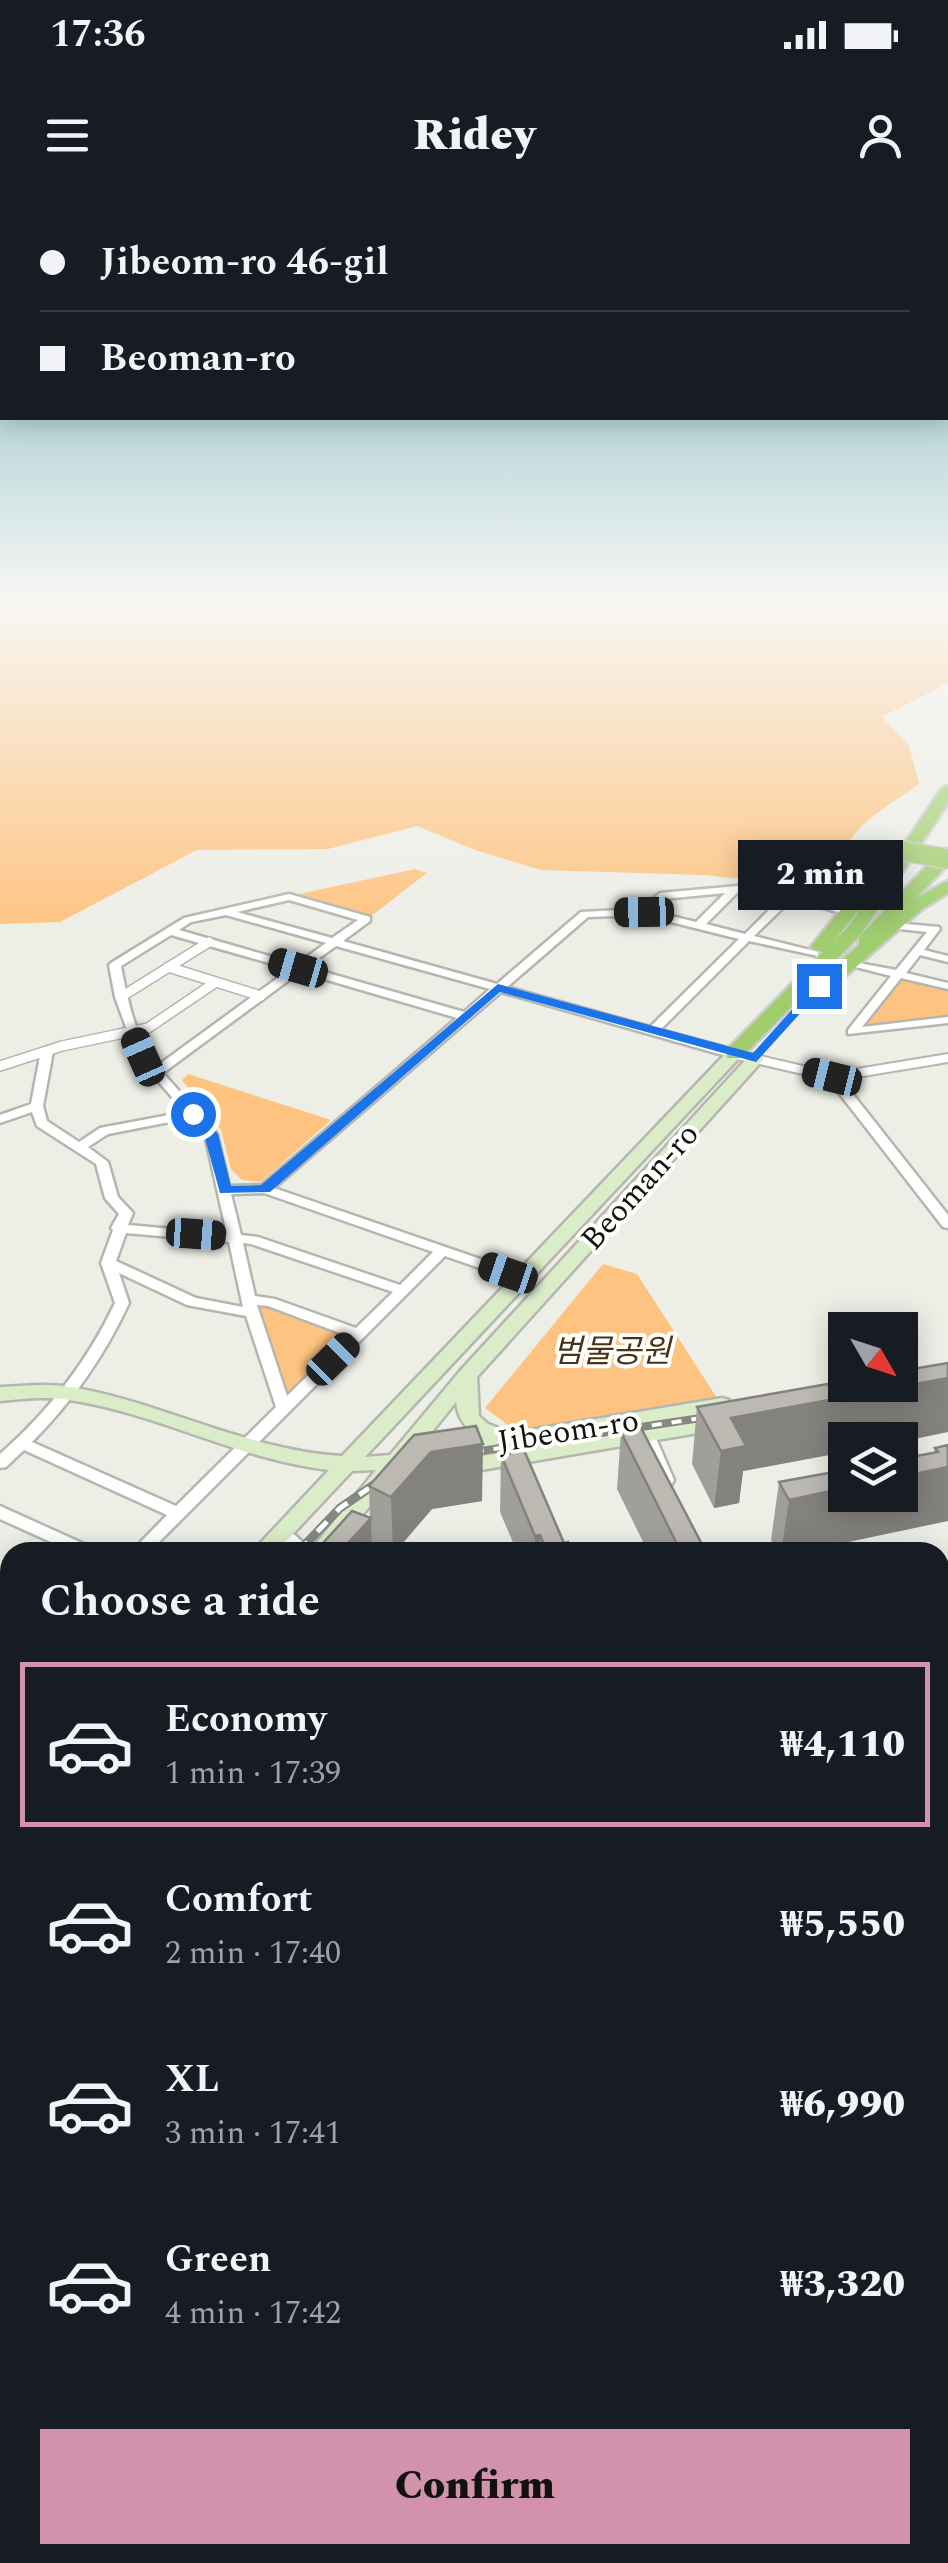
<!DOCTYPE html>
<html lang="en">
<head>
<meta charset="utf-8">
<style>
	:root { --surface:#171b24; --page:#242831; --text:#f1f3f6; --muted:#9ea1a6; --line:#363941; --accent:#d292ab }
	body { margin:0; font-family:Spectral,"Noto Sans KR",serif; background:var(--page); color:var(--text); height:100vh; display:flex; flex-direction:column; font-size:38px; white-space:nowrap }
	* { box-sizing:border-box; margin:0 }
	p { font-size:32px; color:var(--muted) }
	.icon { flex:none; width:55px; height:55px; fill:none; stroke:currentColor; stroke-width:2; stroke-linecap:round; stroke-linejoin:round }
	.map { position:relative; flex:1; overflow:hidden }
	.side { position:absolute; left:0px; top:1342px; width:950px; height:1022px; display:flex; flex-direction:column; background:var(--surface); border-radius:30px 30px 0 0; box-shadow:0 5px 25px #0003 }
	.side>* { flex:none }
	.guide { position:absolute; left:0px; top:0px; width:950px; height:220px; box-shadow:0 5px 25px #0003; display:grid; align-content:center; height:220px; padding:0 40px; background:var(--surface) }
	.needle { width:65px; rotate:129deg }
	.fabs { position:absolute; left:828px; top:1112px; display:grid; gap:20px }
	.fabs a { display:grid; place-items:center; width:90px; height:90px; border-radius:0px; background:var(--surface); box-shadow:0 5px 25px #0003; font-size:50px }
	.end { position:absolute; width:45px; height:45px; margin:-22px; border:12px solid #1a73e8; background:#fff; box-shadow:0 0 0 5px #fff }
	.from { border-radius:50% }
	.bubble { position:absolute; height:70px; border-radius:0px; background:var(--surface); box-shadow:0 5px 25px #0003; font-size:32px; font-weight:800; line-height:70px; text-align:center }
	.car { position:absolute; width:30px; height:60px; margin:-30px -15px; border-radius:12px; box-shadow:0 0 8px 2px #0007; background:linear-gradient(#222 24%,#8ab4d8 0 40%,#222 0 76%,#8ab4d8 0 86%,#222 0) }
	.guide b { display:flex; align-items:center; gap:35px; height:95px; font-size:38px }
	.guide b+b { border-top:2px solid var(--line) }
	.guide i { width:25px; height:25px; background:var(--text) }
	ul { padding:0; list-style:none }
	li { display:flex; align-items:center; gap:30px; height:165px; margin:0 20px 15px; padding:0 20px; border:5px solid transparent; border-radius:0px }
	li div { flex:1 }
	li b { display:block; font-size:38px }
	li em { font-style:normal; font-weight:800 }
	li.on { border-color:var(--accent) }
	li>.icon { width:90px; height:90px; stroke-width:1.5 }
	h2 { padding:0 40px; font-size:45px; line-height:120px }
	.cta { display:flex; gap:20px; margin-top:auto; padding:20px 40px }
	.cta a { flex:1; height:115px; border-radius:0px; background:var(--accent); color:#111; font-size:40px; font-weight:800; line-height:115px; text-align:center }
	.status { display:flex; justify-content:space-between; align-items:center; height:70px; padding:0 50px; background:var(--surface); direction:ltr }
	.status svg { height:28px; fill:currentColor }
	header { display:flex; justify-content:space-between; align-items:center; height:130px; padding:0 40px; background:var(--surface); font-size:45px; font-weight:800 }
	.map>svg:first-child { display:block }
	.green { fill:#fec380 }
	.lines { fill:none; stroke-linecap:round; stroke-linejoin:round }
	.pedestrian-casing { stroke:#b5b6af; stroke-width:12 }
	.minor-casing { stroke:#b5b6af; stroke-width:5 }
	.tertiary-casing { stroke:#b5b6af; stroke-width:4 }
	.secondary-casing { stroke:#b5b6af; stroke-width:5 }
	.trunk-casing { stroke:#cbcbca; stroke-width:5 }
	.pedestrian { stroke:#fff; stroke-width:9 }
	.minor { fill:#fff; fill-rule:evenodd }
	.tertiary { fill:#fff; fill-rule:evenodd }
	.secondary { fill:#dbecc9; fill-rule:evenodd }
	.trunk { fill:#a0ce6f; fill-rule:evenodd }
	.rail-far1-casing { stroke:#868781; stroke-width:8 }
	.rail-casing { stroke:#868781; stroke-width:9 }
	.rail-far1 { stroke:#fffffe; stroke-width:4; stroke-dasharray:10; stroke-linecap:butt }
	.rail { stroke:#fffffe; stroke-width:5; stroke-dasharray:14; stroke-linecap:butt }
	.trunk-bridge-casing { stroke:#cbcbca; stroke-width:22; stroke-linecap:butt }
	.trunk-bridge { stroke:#a0ce6f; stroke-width:19 }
	.wall { fill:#a19f99 }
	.shaded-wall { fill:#83827d }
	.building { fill:#bbb9b2; stroke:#83827d; stroke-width:2.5 }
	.route { fill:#1a73e8 }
	.labels { text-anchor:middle; stroke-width:8; stroke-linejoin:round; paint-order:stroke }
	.street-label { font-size:32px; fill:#12120f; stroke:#fffffe }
	.park-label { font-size:32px; font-style:italic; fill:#4c3317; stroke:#fffffe }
</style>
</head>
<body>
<div class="status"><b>17:36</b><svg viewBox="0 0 49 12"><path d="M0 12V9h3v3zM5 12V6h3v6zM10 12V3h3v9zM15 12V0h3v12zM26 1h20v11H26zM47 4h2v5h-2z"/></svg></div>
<header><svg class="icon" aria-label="menu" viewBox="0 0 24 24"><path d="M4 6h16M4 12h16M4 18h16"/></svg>Ridey<svg class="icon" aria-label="person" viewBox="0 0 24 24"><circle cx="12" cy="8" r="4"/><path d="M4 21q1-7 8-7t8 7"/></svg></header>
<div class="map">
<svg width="948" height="2363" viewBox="0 0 948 2363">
	<rect width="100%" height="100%" fill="#edeee6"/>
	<!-- green -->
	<path class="green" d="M0,402h948v81l-66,34 27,28 10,39c-47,33 -75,44 -88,104l-128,-13 -162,-5 -63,-19 -61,-25 -89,23 -131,1 -137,72 -60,2z
		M415,669l12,4 -57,44 -80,-21z
		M900,777l48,11v30l-86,8z
		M188,874l143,46 -70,62 -19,-2 -11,-11 -10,-39 -39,-50z
		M603,1064l34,10 80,124 -201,33 -31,-23z
		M266,1103l87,32 -68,67 -26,-96z
		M948,1502v130l-8,2v-130z
		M940,2180l8,3v180h-565l3,-8h554z"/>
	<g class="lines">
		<!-- pedestrian casing -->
		<g class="pedestrian-casing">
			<path id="pedestrian" d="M168,767l93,29
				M121,797l88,-55
				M0,866l62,-20 86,-18 68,-46"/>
		</g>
		<!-- minor casing -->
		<g class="minor-casing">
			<path id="minor" d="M760,684l93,28 -5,3 -56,-16 -38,37 64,16v4l-69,-15 -89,89 78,21v6h-8l-229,-65 -227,196 253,87 2,3 -2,3h-10l-72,-25 -296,296h-18l36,-37 -143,-65 -18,17 -6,1v-14c49,-43 87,-92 115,-151l-14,-40 12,-33 -2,-2 8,-14 -14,-16 -9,-34 -59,-38 -5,-14 -32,11v-8l31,-11 10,-53 6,-4 6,4 -10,55 4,15 32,21 21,-14 85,-16 -48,-55 -22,-60 -6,-32 2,-2 73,-45 105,-24 81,23v4l-27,20 154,43 84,-72 59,-3 20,-16zM760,690l22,7 -37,37 -39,-10 32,-32zM725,693l-29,29 -46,-11 13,-12zM289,700l69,20 -26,18 -95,-26zM226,715l100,28 -29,21 -118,-34 12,-8zM643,715l96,24 -89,88 -143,-40 81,-70zM171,735l119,34 -133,97c-21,-24 -30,-69 -36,-100zM336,746l154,43 -26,23 -157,-45zM300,772l157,46 -195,167 -33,1 -12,-52 -54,-61zM190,918l15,17 22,99 -99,-9 5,-12 -15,-16 -10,-35 -20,-15 20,-13zM264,993l169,59 -33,33 -142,-48 -17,-2 -10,-41zM126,1033l103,9 14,65 -47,-9 -80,-37zM243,1043l8,1 142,48 -37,36 -81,-29 -20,-3zM119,1073l68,32 59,11 30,91 -100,99 -144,-64c41,-41 73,-87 97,-139zM257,1105l11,1 80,30 -61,60z
				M895,723l44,4 1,2 -16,21 24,6v6l-28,-7 -14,18 42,10v6l-47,-11 -39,49 86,-10v6l-100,11v-4l43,-54 -43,-11v-4l48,9 31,-38 -36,-4v-4z
				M833,873l4,1 111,141v13l-5,-1 -114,-147v-6z
				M647,1231l8,5 19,44 -2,4 -6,1 -8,-5 -19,-44z
				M0,1306l93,42 2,4h-22l-73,-33z
				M289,1333l6,2 18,17h-18l-9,-7h-18l-2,-4 2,-4z
				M0,1402l10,3v13l-10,-3z
				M948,1445v14l-8,2v-14z
				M10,1475v18l-10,6v-18z
				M0,1922l10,5v23l-10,-5z
				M940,1989l8,3v23l-8,-3z"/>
		</g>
		<!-- tertiary casing -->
		<g class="tertiary-casing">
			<path id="tertiary" d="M734,850l99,23 115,-19v8l-115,19 -104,-24 -2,-3z"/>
		</g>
		<!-- secondary casing -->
		<g class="secondary-casing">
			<path id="secondary" d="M734,849l6,2v6l-375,400 25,-2 70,-84 290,-316 6,-2 8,5 -2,3 -285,316 2,39 9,8 24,9 210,-35 7,2 3,5 -3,5 -269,46 -10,-7 3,-5 30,-6c-16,-7 -25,-18 -27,-36l-41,51 7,6 -3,5 -17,3 -70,85h-23l67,-82 -24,1 -76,81h-24l77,-82c-90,-10 -171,-57 -260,-70 -23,-4 -46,-1 -69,1v-14c23,-1 47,-4 70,0 92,15 178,64 272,69l386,-405z
				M720,1216l10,7 -3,5 -269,46 -11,-7 11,-7z
				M10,1616v29l-10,4v-28z
				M10,1698v30l-10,4v-30z
				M10,2046v32l-10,3v-32z
				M940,2091l8,3v32l-8,-3z"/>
		</g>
		<!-- trunk casing -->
		<g class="trunk-casing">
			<path id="trunk" d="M948,586v17l-87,131 -54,56 52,-45v-8l83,-87 6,-1v15l-32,34 32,-17v12l-26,16 -114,100 -7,2 -9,-5 -51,52h-14v-8l96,-98 -13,-4 37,-46 23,-51 12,-6 21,1 39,-58zM886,655h11l-48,71 -16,16 31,-39z"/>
		</g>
		<!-- pedestrian -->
		<use href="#pedestrian" class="pedestrian"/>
		<!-- minor -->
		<use href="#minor" class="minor"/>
		<!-- tertiary -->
		<use href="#tertiary" class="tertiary"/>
		<!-- secondary -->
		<use href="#secondary" class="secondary"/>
		<!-- trunk -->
		<use href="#trunk" class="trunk"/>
		<!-- rail-far1 casing -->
		<g class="rail-far1-casing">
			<path id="rail-far1" d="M454,1255l267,-40
				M374,1285l18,-12"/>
		</g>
		<!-- rail casing -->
		<g class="rail-casing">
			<path id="rail" d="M298,1352l42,-44 38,-26
				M0,1697l10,-11"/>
		</g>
		<!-- rail-far1 -->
		<use href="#rail-far1" class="rail-far1"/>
		<!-- rail -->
		<use href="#rail" class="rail"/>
		<!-- trunk-bridge casing -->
		<g class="trunk-bridge-casing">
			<path id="trunk-bridge" d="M898,650l50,9"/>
		</g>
		<!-- trunk-bridge -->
		<use href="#trunk-bridge" class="trunk-bridge"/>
	</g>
	<!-- wall -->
	<path class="wall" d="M697,1207l148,33v12l-102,19 -4,32 -25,5 -22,-44z
		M621,1232l85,120h-58l-31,-63z
		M948,1245l-147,107h-23l-7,-12 8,-58 155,-30 1,-4z
		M501,1255l63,88 8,9h-55l-17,-40z
		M369,1286l113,15 -50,8 -37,43h-6l-17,-9v9h-57l55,-34z
		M10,1736l-1,88 1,73 -10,-6v-143z
		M940,1828l8,15v129l-8,-3z"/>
	<!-- shaded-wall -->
	<path class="shaded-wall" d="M948,1178v54l-48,10v-2h-55v12l-102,19 -4,32 -25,5 7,-57 10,-33z
		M483,1244l-1,57 -50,8 -37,43h-2l-2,-55 40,-45z
		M948,1267v54l-147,31h-20l8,-52 56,-12v7h55v-18z
		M371,1318l1,34h-32z
		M540,1335l-1,17h-4v-16z
		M3,1414l5,22 -8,7v-26z
		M10,1793v29l-9,12 -1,-27z
		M10,1969v17l-10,4v-17z"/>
	<!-- building -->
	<path class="building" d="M948,1163v15l-217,40 15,28 -25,5 -24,-44 148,-26v4h55v-14z
		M476,1226l7,18 -52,8 -40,45 -22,-11 45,-51z
		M641,1228l65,124h-25l-60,-120z
		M948,1245v22l-48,10v-18l38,-7 -3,-4z
		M524,1250l40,93 4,-1 4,10h-25l-7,-17 -5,1 -34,-81z
		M845,1270v18l-56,12 -10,-18z
		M352,1311l19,7 -31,34h-25z
		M931,1349l2,3h-21z
		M10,1736v57l-10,14v-59z
		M0,1817l10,7v56l-10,-6z
		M940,1828l8,15v106l-8,-3z
		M10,1946v23l-10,4v-23z"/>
	<!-- sky -->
	<linearGradient id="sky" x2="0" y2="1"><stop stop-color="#73b1bc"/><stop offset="0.55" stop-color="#f7f7f4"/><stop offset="1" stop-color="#f7f7f4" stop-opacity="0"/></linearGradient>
	<rect width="948" height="733" fill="url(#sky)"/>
	<!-- route -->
	<path class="route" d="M498,784l255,69 62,-69 10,2 -69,76 -256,-70 -230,200 -50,1 -16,-58 -18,-21 2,-3h10l20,23 13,52 30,-1z"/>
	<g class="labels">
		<!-- street labels -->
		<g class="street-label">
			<text transform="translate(639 986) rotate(-48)" y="11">Beoman-ro</text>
			<text transform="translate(568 1230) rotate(-9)" y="11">Jibeom-ro</text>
		</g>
		<!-- park labels -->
		<g class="park-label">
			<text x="612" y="1162">범물공원</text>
		</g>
	</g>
</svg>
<div class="fabs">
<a><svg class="needle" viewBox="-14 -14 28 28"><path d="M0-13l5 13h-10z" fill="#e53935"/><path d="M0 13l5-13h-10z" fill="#9ea1a6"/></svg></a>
<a><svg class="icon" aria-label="layers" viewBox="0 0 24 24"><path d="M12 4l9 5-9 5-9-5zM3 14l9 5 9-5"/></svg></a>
</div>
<i class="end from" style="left:193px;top:914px"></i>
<i class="end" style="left:819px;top:786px"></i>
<div class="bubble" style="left:738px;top:640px;width:165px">2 min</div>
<i class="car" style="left:644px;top:712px;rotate:269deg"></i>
<i class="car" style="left:298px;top:768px;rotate:286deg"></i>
<i class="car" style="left:143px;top:857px;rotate:336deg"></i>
<i class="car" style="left:832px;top:877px;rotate:284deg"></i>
<i class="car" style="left:196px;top:1034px;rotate:94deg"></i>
<i class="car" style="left:508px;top:1073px;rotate:289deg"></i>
<i class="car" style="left:333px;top:1159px;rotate:45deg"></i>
<div class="guide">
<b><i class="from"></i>Jibeom-ro 46-gil</b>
<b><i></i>Beoman-ro</b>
</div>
<section class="side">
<h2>Choose a ride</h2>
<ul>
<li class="on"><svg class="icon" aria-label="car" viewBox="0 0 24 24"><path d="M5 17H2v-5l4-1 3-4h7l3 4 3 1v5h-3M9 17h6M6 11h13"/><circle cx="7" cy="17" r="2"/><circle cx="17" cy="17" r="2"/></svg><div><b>Economy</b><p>1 min · 17:39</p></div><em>₩4,110</em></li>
<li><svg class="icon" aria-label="car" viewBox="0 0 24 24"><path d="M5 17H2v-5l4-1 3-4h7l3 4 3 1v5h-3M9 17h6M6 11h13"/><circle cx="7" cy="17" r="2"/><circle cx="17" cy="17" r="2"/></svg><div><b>Comfort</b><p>2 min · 17:40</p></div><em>₩5,550</em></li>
<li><svg class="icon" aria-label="car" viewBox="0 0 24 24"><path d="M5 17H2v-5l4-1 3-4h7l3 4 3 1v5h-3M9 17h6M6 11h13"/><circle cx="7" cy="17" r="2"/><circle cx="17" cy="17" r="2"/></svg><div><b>XL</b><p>3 min · 17:41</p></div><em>₩6,990</em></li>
<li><svg class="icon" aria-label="car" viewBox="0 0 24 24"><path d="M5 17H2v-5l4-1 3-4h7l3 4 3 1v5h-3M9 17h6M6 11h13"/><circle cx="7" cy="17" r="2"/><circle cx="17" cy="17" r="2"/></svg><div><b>Green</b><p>4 min · 17:42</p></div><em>₩3,320</em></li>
</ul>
<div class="cta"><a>Confirm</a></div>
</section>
</div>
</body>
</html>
